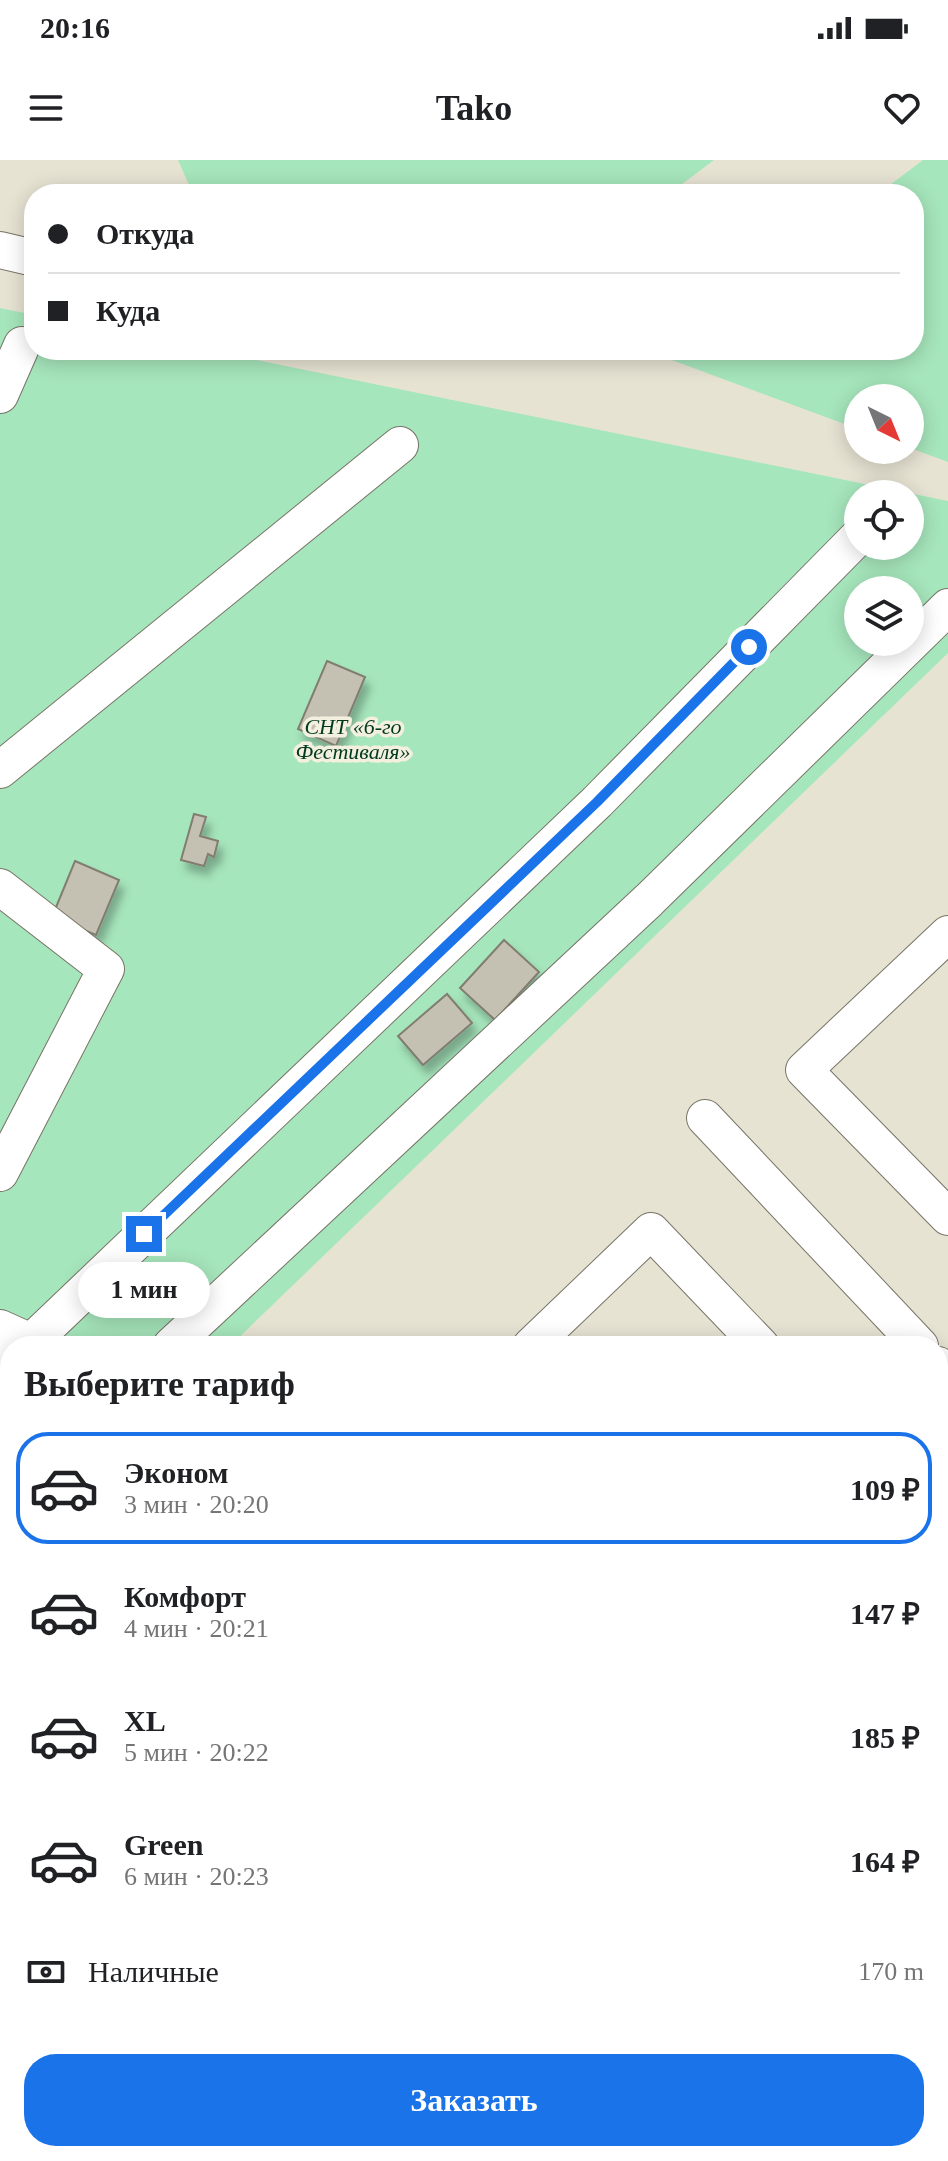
<!DOCTYPE html>
<html lang="ru">
<head>
<meta charset="utf-8">
<style>
	:root { --surface:#fff; --page:#f2f2f2; --text:#202124; --muted:#757577; --line:#e0e0e0; --accent:#1a73e8 }
	body { margin:0; font-family:Georgia,serif; background:var(--page); color:var(--text); height:100vh; display:flex; flex-direction:column; font-size:30px; white-space:nowrap }
	* { box-sizing:border-box; margin:0 }
	p { font-size:26px; color:var(--muted) }
	.icon { flex:none; width:44px; height:44px; fill:none; stroke:currentColor; stroke-width:2; stroke-linecap:round; stroke-linejoin:round }
	.map { position:relative; flex:1; overflow:hidden }
	.drawer { position:absolute; left:0px; top:1176px; width:948px; height:826px; display:flex; flex-direction:column; background:var(--surface); border-radius:32px 32px 0 0; box-shadow:0 4px 20px #0003 }
	.drawer>* { flex:none }
	.top-card { position:absolute; left:24px; top:24px; width:900px; height:176px; border-radius:32px; box-shadow:0 4px 20px #0003; display:grid; align-content:center; height:176px; padding:0 24px; background:var(--surface) }
	.needle { width:52px; rotate:137deg }
	.buttons { position:absolute; left:844px; top:224px; display:grid; gap:16px }
	.buttons a { display:grid; place-items:center; width:80px; height:80px; border-radius:50%; background:var(--surface); box-shadow:0 4px 20px #0003; font-size:40px }
	.end { position:absolute; width:36px; height:36px; margin:-18px; border:10px solid #1a73e8; background:#fff; box-shadow:0 0 0 4px #fff }
	.from { border-radius:50% }
	.bubble { position:absolute; height:56px; border-radius:28px; background:var(--surface); box-shadow:0 4px 20px #0003; font-size:26px; font-weight:700; line-height:56px; text-align:center }
	.top-card b { display:flex; align-items:center; gap:28px; height:76px; font-size:30px }
	.top-card b+b { border-top:2px solid var(--line) }
	.top-card i { width:20px; height:20px; background:var(--text) }
	ul { padding:0; list-style:none }
	li { display:flex; align-items:center; gap:24px; height:112px; margin:0 16px 12px; padding:0 8px; border:4px solid transparent; border-radius:32px }
	li div { flex:1 }
	li b { display:block; font-size:30px }
	li em { font-style:normal; font-weight:700 }
	li.current { border-color:var(--accent) }
	li>.icon { width:72px; height:72px; stroke-width:1.5 }
	h2 { padding:0 24px; font-size:36px; line-height:96px }
	.pay { display:flex; align-items:center; gap:20px; height:88px; padding:0 24px; font-size:30px }
	.pay p { margin-inline-start:auto }
	.button { display:flex; gap:16px; margin-top:auto; padding:16px 24px }
	.button a { flex:1; height:92px; border-radius:32px; background:var(--accent); color:#fff; font-size:32px; font-weight:700; line-height:92px; text-align:center }
	.status { display:flex; justify-content:space-between; align-items:center; height:56px; padding:0 40px; background:var(--surface); direction:ltr }
	.status svg { height:22px; fill:currentColor }
	header { display:flex; justify-content:space-between; align-items:center; height:104px; padding:0 24px; background:var(--surface); font-size:36px; font-weight:700 }
	.map>svg:first-child { display:block }
	.green { fill:#a6e6bc; fill-rule:evenodd }
	.building { fill:#c5c1b2; stroke:#817d70; stroke-width:2; filter:url(#shadow) }
	.lines { fill:none; stroke-linecap:round; stroke-linejoin:round }
	.minor-casing { stroke:#787467; stroke-width:38 }
	.minor { stroke:#fff; stroke-width:36 }
	.route { stroke:#1a73e8; stroke-width:10 }
	.labels { text-anchor:middle; stroke-width:7; stroke-linejoin:round; paint-order:stroke }
	.park-label { font-size:22px; font-style:italic; fill:#023a1e; stroke:#f4f0e0 }
</style>
</head>
<body>
<div class="status"><b>20:16</b><svg viewBox="0 0 49 12"><path d="M0 12V9h3v3zM5 12V6h3v6zM10 12V3h3v9zM15 12V0h3v12zM26 1h20v11H26zM47 4h2v5h-2z"/></svg></div>
<header><svg class="icon" aria-label="menu" viewBox="0 0 24 24"><path d="M4 6h16M4 12h16M4 18h16"/></svg>Tako<svg class="icon" aria-label="heart" viewBox="0 0 24 24"><path d="M12 20l-8-8c-3-5 5-10 8-4 3-6 11-1 8 4z"/></svg></header>
<div class="map">
<svg width="948" height="2001" viewBox="0 0 948 2001">
	<defs>
		<filter id="shadow"><feDropShadow dx="5" dy="9" stdDeviation="4" flood-color="#0004"/></filter>
	</defs>
	<rect width="100%" height="100%" fill="#e7e3d3"/>
	<!-- green -->
	<path class="green" d="M178,0h536l-45,34h-476z
		M923,0h25v302l-38,-14v-50h-52v31l-197,-73 9,-6h244v-156h-36z
		M0,148l34,7v35h173l741,151v152l-718,693h-220v212l-10,10zM858,334h52v52h-52zM858,430h52v52h-52z"/>
	<!-- building -->
	<path class="building" d="M327,501l38,16 -29,69 -38,-17z
		M194,654l12,3 -6,19 18,5 -4,16 -6,-3 -4,12 -23,-6z
		M75,701l44,19 -23,55 -44,-18z
		M504,780l35,32 -44,48 -35,-32z
		M447,834l25,29 -49,42 -25,-29z
		M10,1658v178l-10,10v-179z"/>
	<g class="lines">
		<!-- minor casing -->
		<g class="minor-casing">
			<path id="minor" d="M0,90l34,8
				M0,235l22,-50
				M0,610l400,-325
				M0,727l106,82 -106,204
				M948,774l-144,136 144,147
				M705,958l215,228
				M0,1168l31,14
				M27,1186l570,-544 261,-265
				M171,1186l478,-446 299,-293
				M531,1186l120,-115 110,115
				M938,1205l10,10
				M0,1212l10,-10
				M0,1352l10,-10
				M938,1374l10,-14
				M938,1853l10,45
				M563,1992l3,9"/>
		</g>
		<!-- minor -->
		<use href="#minor" class="minor"/>
	</g>
	<g class="lines">
		<!-- route -->
		<path class="route" d="M144,1074l453,-432 152,-155"/>
	</g>
	<g class="labels">
		<!-- park labels -->
		<g class="park-label">
			<text x="353" y="574">СНТ «6-го<tspan x="353" dy="25">Фестиваля»</tspan></text>
		</g>
	</g>
</svg>
<div class="buttons">
<a><svg class="needle" viewBox="-14 -14 28 28"><path d="M0-13l5 13h-10z" fill="#e53935"/><path d="M0 13l5-13h-10z" fill="#757577"/></svg></a>
<a><svg class="icon" aria-label="locate" viewBox="0 0 24 24"><circle cx="12" cy="12" r="6"/><path d="M12 2v4M12 18v4M2 12h4M18 12h4"/></svg></a>
<a><svg class="icon" aria-label="layers" viewBox="0 0 24 24"><path d="M12 4l9 5-9 5-9-5zM3 14l9 5 9-5"/></svg></a>
</div>
<i class="end from" style="left:749px;top:487px"></i>
<i class="end" style="left:144px;top:1074px"></i>
<div class="bubble" style="left:78px;top:1102px;width:132px">1 мин</div>
<div class="top-card">
<b><i class="from"></i>Откуда</b>
<b><i></i>Куда</b>
</div>
<section class="drawer">
<h2>Выберите тариф</h2>
<ul>
<li class="current"><svg class="icon" aria-label="car" viewBox="0 0 24 24"><path d="M5 17H2v-5l4-1 3-4h7l3 4 3 1v5h-3M9 17h6M6 11h13"/><circle cx="7" cy="17" r="2"/><circle cx="17" cy="17" r="2"/></svg><div><b>Эконом</b><p>3 мин · 20:20</p></div><em>109 ₽</em></li>
<li><svg class="icon" aria-label="car" viewBox="0 0 24 24"><path d="M5 17H2v-5l4-1 3-4h7l3 4 3 1v5h-3M9 17h6M6 11h13"/><circle cx="7" cy="17" r="2"/><circle cx="17" cy="17" r="2"/></svg><div><b>Комфорт</b><p>4 мин · 20:21</p></div><em>147 ₽</em></li>
<li><svg class="icon" aria-label="car" viewBox="0 0 24 24"><path d="M5 17H2v-5l4-1 3-4h7l3 4 3 1v5h-3M9 17h6M6 11h13"/><circle cx="7" cy="17" r="2"/><circle cx="17" cy="17" r="2"/></svg><div><b>XL</b><p>5 мин · 20:22</p></div><em>185 ₽</em></li>
<li><svg class="icon" aria-label="car" viewBox="0 0 24 24"><path d="M5 17H2v-5l4-1 3-4h7l3 4 3 1v5h-3M9 17h6M6 11h13"/><circle cx="7" cy="17" r="2"/><circle cx="17" cy="17" r="2"/></svg><div><b>Green</b><p>6 мин · 20:23</p></div><em>164 ₽</em></li>
</ul>
<div class="pay"><svg class="icon" aria-label="cash" viewBox="0 0 24 24"><path d="M3 7h18v10H3z"/><circle cx="12" cy="12" r="2"/></svg>Наличные<p>170 m</p></div>
<div class="button"><a>Заказать</a></div>
</section>
</div>
</body>
</html>
